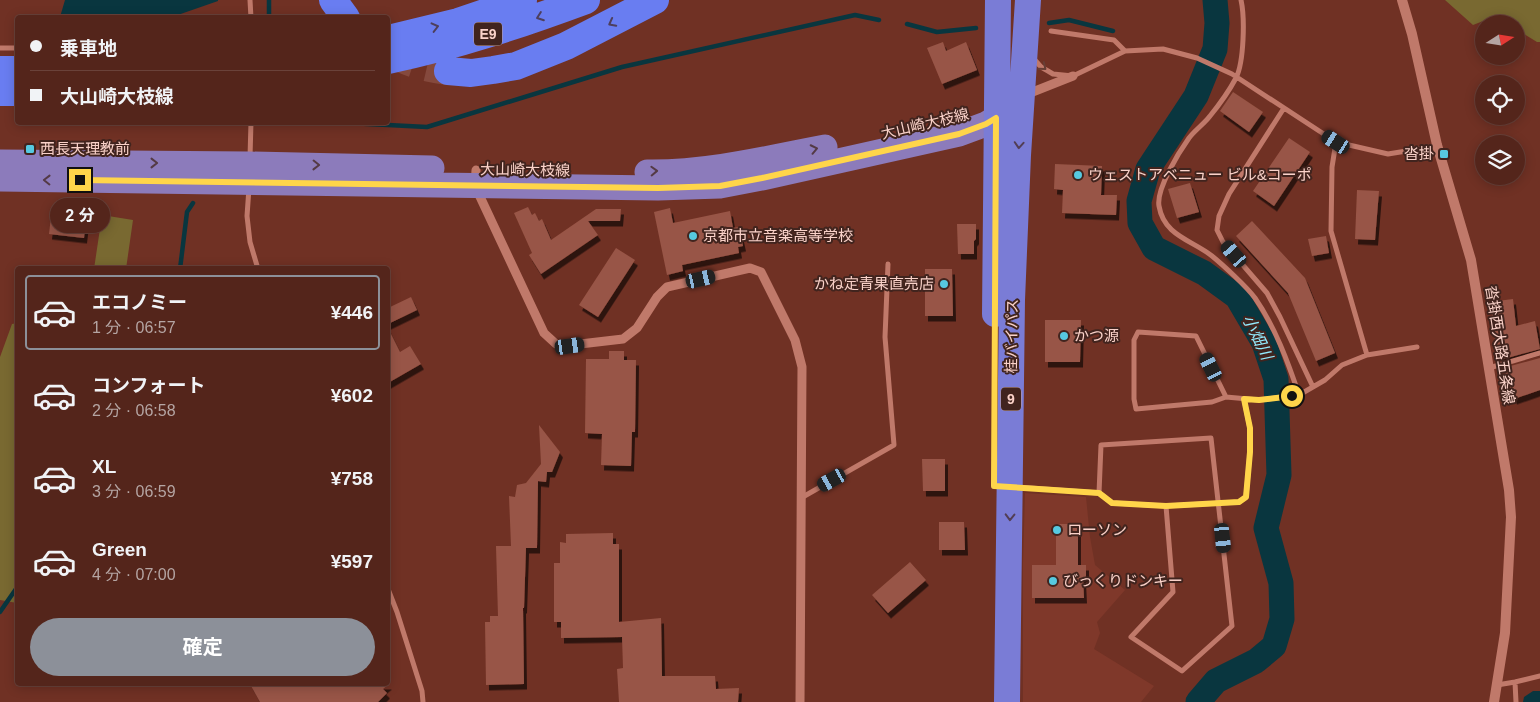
<!DOCTYPE html>
<html lang="ja">
<head>
<meta charset="utf-8">
<style>
	:root { --surface:#54251b; --page:#5a2d24; --text:#f1f3f6; --muted:#b5a5a3; --line:#6a423a; --accent:#8c9099 }
	body { margin:0; font-family:Helvetica,"Noto Sans JP",sans-serif; background:var(--page); color:var(--text); height:100vh; display:flex; flex-direction:column; font-size:19px; white-space:nowrap }
	* { box-sizing:border-box; margin:0 }
	p { font-size:16px; color:var(--muted) }
	.icon { flex:none; width:28px; height:28px; fill:none; stroke:currentColor; stroke-width:2; stroke-linecap:round; stroke-linejoin:round }
	.map { position:relative; flex:1; overflow:hidden }
	.details { position:absolute; left:15px; top:266px; width:375px; height:420px; display:flex; flex-direction:column; background:var(--surface); border-radius:5px; box-shadow:0 2px 12px #0003,0 0 0 1px var(--line) }
	.details>* { flex:none }
	.guide { position:absolute; left:15px; top:15px; width:375px; height:110px; border-radius:5px; box-shadow:0 2px 12px #0003,0 0 0 1px var(--line); display:grid; align-content:center; height:110px; padding:0 15px; background:var(--surface) }
	.needle { width:32px; rotate:78deg }
	.tools { position:absolute; left:1475px; top:15px; display:grid; gap:10px }
	.tools a { display:grid; place-items:center; width:50px; height:50px; border-radius:50%; background:var(--surface); box-shadow:0 2px 12px #0003,0 0 0 1px var(--line); font-size:25px }
	.end { position:absolute; width:22px; height:22px; margin:-11px; border:6px solid #ffd54a; background:#111; box-shadow:0 0 0 2px #111 }
	.from { border-radius:50% }
	.bubble { position:absolute; height:35px; border-radius:18px; background:var(--surface); box-shadow:0 2px 12px #0003,0 0 0 1px var(--line); font-size:16px; font-weight:700; line-height:35px; text-align:center }
	.car { position:absolute; width:15px; height:30px; margin:-15px -8px; border-radius:6px; box-shadow:0 0 4px 1px #0007; background:linear-gradient(#222 24%,#8ab4d8 0 40%,#222 0 76%,#8ab4d8 0 86%,#222 0) }
	.guide b { display:flex; align-items:center; gap:18px; height:48px; font-size:19px }
	.guide b+b { border-top:1px solid var(--line) }
	.guide i { width:12px; height:12px; background:var(--text) }
	ul { padding:9px 0 0; list-style:none }
	li { display:flex; align-items:center; gap:15px; height:75px; margin:0 10px 8px; padding:0 5px; border:2px solid transparent; border-radius:5px }
	li div { flex:1 }
	li b { display:block; font-size:19px }
	li em { font-style:normal; font-weight:700 }
	li.active { border-color:var(--accent) }
	li>.icon { width:45px; height:45px; stroke-width:1.5 }
	.button { display:flex; gap:10px; margin-top:auto; padding:10px 15px }
	.button a { flex:1; height:58px; border-radius:30px; background:var(--accent); color:#fff; font-size:20px; font-weight:700; line-height:58px; text-align:center }
	.map>svg:first-child { display:block }
	.built { fill:#7f382a }
	.green { fill:#796931 }
	.water { fill:#09363f }
	.lines { fill:none; stroke-linecap:round; stroke-linejoin:round }
	.stream { stroke:#09363f; stroke-width:4.5 }
	.river { stroke:#09363f; stroke-width:25 }
	.building { fill:#985546; filter:url(#shadow) }
	.motorway-tunnel { stroke:#85493d; stroke-width:28; stroke-dasharray:28 14; stroke-linecap:butt }
	.minor { stroke:#c0796a; stroke-width:5 }
	.tertiary { stroke:#c0796a; stroke-width:9 }
	.secondary { stroke:#c0796a; stroke-width:10 }
	.primary { stroke:#8c7bbb; stroke-width:25 }
	.trunk { stroke:#7a7cd6; stroke-width:26 }
	.motorway { stroke:#697df1; stroke-width:28 }
	.oneway { stroke:#4d3f5d }
	.oneway2 { stroke:#673e35 }
	.oneway3 { stroke:#523e55 }
	.oneway4 { stroke:#543a45 }
	.route { stroke:#ffd54a; stroke-width:6 }
	.poi-dot { fill:#56c9e0; stroke:#41241e; stroke-width:2 }
	.labels { text-anchor:middle; stroke-width:4; stroke-linejoin:round; paint-order:stroke }
	.shield { fill:#41241e; stroke:#c29e96; stroke-width:1 }
	.shield-label { font-size:14px; font-weight:bold; fill:#fad2c9 }
	.street-label { font-size:15px; fill:#fad2c9; stroke:#41241e }
	.poi-label { font-size:15px; fill:#fad2c9; stroke:#41241e; text-anchor:start }
	.water-label { font-size:16px; font-style:italic; fill:#93ebfe; stroke:#41241e }
</style>
</head>
<body>
<div class="map">
<svg width="1540" height="702" viewBox="0 0 1540 702">
	<defs>
		<filter id="shadow"><feDropShadow dx="3" dy="5.5" stdDeviation="0" flood-color="#0009"/></filter>
	</defs>
	<rect width="100%" height="100%" fill="#703124"/>
	<!-- built -->
	<path class="built" d="M1025,493l61,4 4,40 5,28 30,25 -28,32 3,11 -6,16 60,37 -13,16h-118v-139z"/>
	<!-- green -->
	<path class="green" d="M1445,0h95v42h-3l-21,-13v-5h-8l-12,-8 -23,9z
		M102,215l31,5 -7,49h-32z
		M17,323h1l-1,280 -17,-3v-243l12,-33z"/>
	<!-- water -->
	<path class="water" d="M65,0h153v1l-46,16h-112z
		M1533,691h7v11h-17l1,-5z"/>
	<g class="lines">
		<!-- stream -->
		<path class="stream" d="M269,18v-18
			M1049,23l20,-3 44,11
			M907,24l30,8 39,-4
			M329,122l98,5 195,-60 233,-52 24,5
			M180,269l7,-57 6,-9
			M0,612l18,-26"/>
		<!-- river -->
		<path class="river" d="M1198,702l18,-21 40,-20 18,-15 8,-27 -1,-36 -15,-55 13,-53 -3,-96 -12,-36 -27,-46 -33,-24 -50,-25 -14,-25 -1,-22 9,-32 48,-73 19,-47 2,-26 -2,-23"/>
	</g>
	<!-- building -->
	<path class="building" d="M943,42l3,9 20,-9 11,28 -35,14 -15,-36z
		M1233,92l30,20 -14,20 -29,-21z
		M1289,138l21,14 -36,54 -21,-15z
		M1055,164l47,2 -1,29h16l-1,20 -54,-2 1,-23 -9,-1z
		M1190,183l9,29 -22,6 -9,-29z
		M1357,190l22,1 -4,49 -20,-1z
		M528,207l4,8 3,-2 4,8 3,-2 9,21 45,-31h25l-1,12h-32l10,14 -57,39 -12,-19 3,-2 -18,-40z
		M52,208l35,4 -3,26 -35,-4z
		M670,208l3,15 57,-12 3,17 6,-1 4,19 -5,1 1,6 -57,12 1,6 -16,4 -13,-63z
		M1252,221l53,57 30,75 -19,8 -28,-68 -52,-57z
		M957,224h19v15l-2,2v13h-16z
		M1326,236l3,17 -17,3 -4,-17z
		M616,248l19,12 -37,57 -19,-12z
		M925,269h27l1,47h-28z
		M411,297l6,13 -29,14v-16z
		M1513,299l3,27 19,-5 5,28 -40,11 -7,-29h1l-4,-29z
		M1045,320h36l-1,42h-35z
		M388,328l12,24 10,-6 11,18 -33,19z
		M609,351h15v9h12l-1,72h-3l-1,34 -30,-1 1,-31 -17,-1 1,-74h23z
		M1540,358v32l-26,9 -11,-31z
		M539,425l21,27 -8,20h-5l-1,10 -8,-1 -1,67h-11l-2,60h-1l1,76 -38,1 -1,-63h5v-6h8l-2,-70h15l-2,-50 6,1 2,-12 9,-2 15,-19z
		M922,459h23v32h-22z
		M939,522h25l1,28h-26z
		M1056,524h22v41h8v12h-3l1,21h-52v-33h24z
		M613,533v11h6v78l42,-4 1,58h53l1,13 23,-1 -1,14h-119l-2,-33 6,-1 -1,-31 -61,1v-16h-7v-59h6v-21l6,1v-9z
		M910,562l16,18 -38,33 -16,-18z
		M250,684h139l-6,5 4,4 -9,9h-118z"/>
	<g class="lines">
		<!-- motorway-tunnel -->
		<path class="motorway-tunnel" d="M388,52c20,11 36,16 60,19"/>
		<!-- minor -->
		<path class="minor" d="M250,0l1,18
			M1241,0c4,18 3,62 -5,78 -7,13 -17,27 -26,38 -6,8 -15,14 -21,22 -10,14 -33,51 -30,68 5,30 33,34 53,50 11,9 35,31 43,42 20,29 33,64 44,97
			M1051,31l63,9 11,11
			M0,48h18
			M1034,59l7,8 7,4 5,3 20,2 52,-25 38,-2 34,9 35,16 104,68 52,12 49,-8
			M1284,108l-55,86 -10,22 -2,14 6,12 44,51 13,24 33,70
			M1336,142l-4,25 -1,64 36,124
			M250,157l1,-35
			M249,188l-2,28 3,26 8,27
			M1489,368l51,-15
			M1226,397l-30,-61 -58,-4 -4,8v59l2,10 76,-7 14,-5 33,3 40,-5 26,-15 17,-15 25,-10 50,-8
			M1017,487l82,6 13,10 54,3 73,-4 7,-5 4,-45v-23l-6,-30
			M1099,493l2,-48 110,-7 21,188 -50,45 -51,-34 42,-45 -7,-86
			M801,498l93,-53 -9,-108 3,-73
			M388,589l9,23 25,79 1,11
			M1515,682l1,20
			M1497,685l18,-3 25,-6"/>
		<!-- tertiary -->
		<path class="tertiary" d="M1025,95l48,-19
			M476,170l-1,16 69,147 12,11 7,2 60,-7 14,-11 20,-31 10,-10 83,-19 11,4 34,68 7,27 -2,335"/>
		<!-- secondary -->
		<path class="secondary" d="M1402,0l10,34 25,111 34,115 38,230 2,27 -6,116 -11,69"/>
		<!-- primary -->
		<path class="primary" d="M0,162l249,2 183,4
			M647,172c59,1 121,-14 178,-25
			M0,179l658,9 62,-2 42,-8 197,-44 27,-10 10,-6 15,-12"/>
		<!-- trunk -->
		<path class="trunk" d="M995,314l3,-314
			M1007,702l5,-402 6,-145 10,-155"/>
		<!-- motorway -->
		<path class="motorway" d="M333,0l13,18
			M388,39l70,-17 65,-22
			M388,60c68,-14 133,-36 198,-60
			M0,70h18
			M448,71l23,2 22,-3 23,-4 50,-20 89,-46
			M0,92h18"/>
	</g>
	<!-- one-way arrows -->
	<defs><path id="oneway-chevron" d="M-2-3.5L2.5 0L-2 3.5" fill="none" stroke-width="1.6" stroke-linecap="round" stroke-linejoin="round" transform="scale(1.25)"/></defs>
	<g class="oneway">
		<use href="#oneway-chevron" transform="translate(540 17) rotate(160)"/>
		<use href="#oneway-chevron" transform="translate(612 23) rotate(152)"/>
		<use href="#oneway-chevron" transform="translate(435 27) rotate(-14)"/>
	</g>
	<use class="oneway2" href="#oneway-chevron" transform="translate(1043 67) rotate(39)"/>
	<g class="oneway3">
		<use href="#oneway-chevron" transform="translate(1019 145) rotate(94)"/>
		<use href="#oneway-chevron" transform="translate(1010 517) rotate(91)"/>
	</g>
	<g class="oneway4">
		<use href="#oneway-chevron" transform="translate(814 149) rotate(-12)"/>
		<use href="#oneway-chevron" transform="translate(154 163)"/>
		<use href="#oneway-chevron" transform="translate(316 165) rotate(1)"/>
		<use href="#oneway-chevron" transform="translate(654 171) rotate(-2)"/>
		<use href="#oneway-chevron" transform="translate(47 180) rotate(-179)"/>
	</g>
	<g class="lines">
		<!-- route -->
		<path class="route" d="M80,180l578,8 62,-2 42,-8 197,-44 27,-10 10,-6 -2,368 105,7 13,10 54,3 73,-4 7,-5 4,-45v-24l-6,-29 15,1 33,-4"/>
	</g>
	<!-- markers -->
	<g class="poi-dot">
		<rect x="25" y="144" width="10" height="10" rx="2.5"/>
		<rect x="1439" y="149" width="10" height="10" rx="2.5"/>
		<circle cx="1078" cy="175" r="5"/>
		<circle cx="693" cy="236" r="5"/>
		<circle cx="944" cy="284" r="5"/>
		<circle cx="1064" cy="336" r="5"/>
		<circle cx="1057" cy="530" r="5"/>
		<circle cx="1053" cy="581" r="5"/>
	</g>
	<g class="labels">
		<!-- shield labels -->
		<g class="shield">
			<rect x="474" y="22.5" width="28" height="23" rx="4"/>
			<rect x="1001" y="387.5" width="20" height="23" rx="4"/>
		</g>
		<g class="shield-label">
			<text x="488" y="39">E9</text>
			<text x="1011" y="404">9</text>
		</g>
		<!-- street labels -->
		<g class="street-label">
			<text transform="translate(925 124) rotate(-13)" y="5">大山崎大枝線</text>
			<text transform="translate(525 170) rotate(1)" y="5">大山崎大枝線</text>
			<text transform="translate(1012 336) rotate(-89)" y="5">桂バイパス</text>
			<text transform="translate(1500 345) rotate(81)" y="5">沓掛西大路五条線</text>
		</g>
		<!-- poi labels -->
		<g class="poi-label">
			<text x="40" y="154">西長天理教前</text>
			<text x="1434" y="159" text-anchor="end">沓掛</text>
			<text x="1088" y="180">ウェストアベニュー ビル&amp;コーポ</text>
			<text x="703" y="241">京都市立音楽高等学校</text>
			<text x="934" y="289" text-anchor="end">かね定青果直売店</text>
			<text x="1074" y="341">かつ源</text>
			<text x="1067" y="535">ローソン</text>
			<text x="1063" y="586">びっくりドンキー</text>
		</g>
		<!-- water labels -->
		<g class="water-label">
			<text transform="translate(1258 337) rotate(64)" y="6">小畑川</text>
		</g>
	</g>
</svg>
<div class="tools">
<a><svg class="needle" viewBox="-14 -14 28 28"><path d="M0-13l5 13h-10z" fill="#e53935"/><path d="M0 13l5-13h-10z" fill="#b5a5a3"/></svg></a>
<a><svg class="icon" aria-label="locate" viewBox="0 0 24 24"><circle cx="12" cy="12" r="6"/><path d="M12 2v4M12 18v4M2 12h4M18 12h4"/></svg></a>
<a><svg class="icon" aria-label="layers" viewBox="0 0 24 24"><path d="M12 4l9 5-9 5-9-5zM3 14l9 5 9-5"/></svg></a>
</div>
<i class="end from" style="left:1292px;top:396px"></i>
<i class="end" style="left:80px;top:180px"></i>
<div class="bubble" style="left:50px;top:198px;width:60px">2 分</div>
<i class="car" style="left:1336px;top:142px;rotate:303deg"></i>
<i class="car" style="left:1234px;top:254px;rotate:319deg"></i>
<i class="car" style="left:701px;top:279px;rotate:77deg"></i>
<i class="car" style="left:570px;top:346px;rotate:82deg"></i>
<i class="car" style="left:1211px;top:367px;rotate:334deg"></i>
<i class="car" style="left:832px;top:480px;rotate:241deg"></i>
<i class="car" style="left:1223px;top:538px;rotate:174deg"></i>
<div class="guide">
<b><i class="from"></i>乗車地</b>
<b><i></i>大山崎大枝線</b>
</div>
<section class="details">
<ul>
<li class="active"><svg class="icon" aria-label="car" viewBox="0 0 24 24"><path d="M5 17H2v-5l4-1 3-4h7l3 4 3 1v5h-3M9 17h6M6 11h13"/><circle cx="7" cy="17" r="2"/><circle cx="17" cy="17" r="2"/></svg><div><b>エコノミー</b><p>1 分 · 06:57</p></div><em>¥446</em></li>
<li><svg class="icon" aria-label="car" viewBox="0 0 24 24"><path d="M5 17H2v-5l4-1 3-4h7l3 4 3 1v5h-3M9 17h6M6 11h13"/><circle cx="7" cy="17" r="2"/><circle cx="17" cy="17" r="2"/></svg><div><b>コンフォート</b><p>2 分 · 06:58</p></div><em>¥602</em></li>
<li><svg class="icon" aria-label="car" viewBox="0 0 24 24"><path d="M5 17H2v-5l4-1 3-4h7l3 4 3 1v5h-3M9 17h6M6 11h13"/><circle cx="7" cy="17" r="2"/><circle cx="17" cy="17" r="2"/></svg><div><b>XL</b><p>3 分 · 06:59</p></div><em>¥758</em></li>
<li><svg class="icon" aria-label="car" viewBox="0 0 24 24"><path d="M5 17H2v-5l4-1 3-4h7l3 4 3 1v5h-3M9 17h6M6 11h13"/><circle cx="7" cy="17" r="2"/><circle cx="17" cy="17" r="2"/></svg><div><b>Green</b><p>4 分 · 07:00</p></div><em>¥597</em></li>
</ul>
<div class="button"><a>確定</a></div>
</section>
</div>
</body>
</html>
